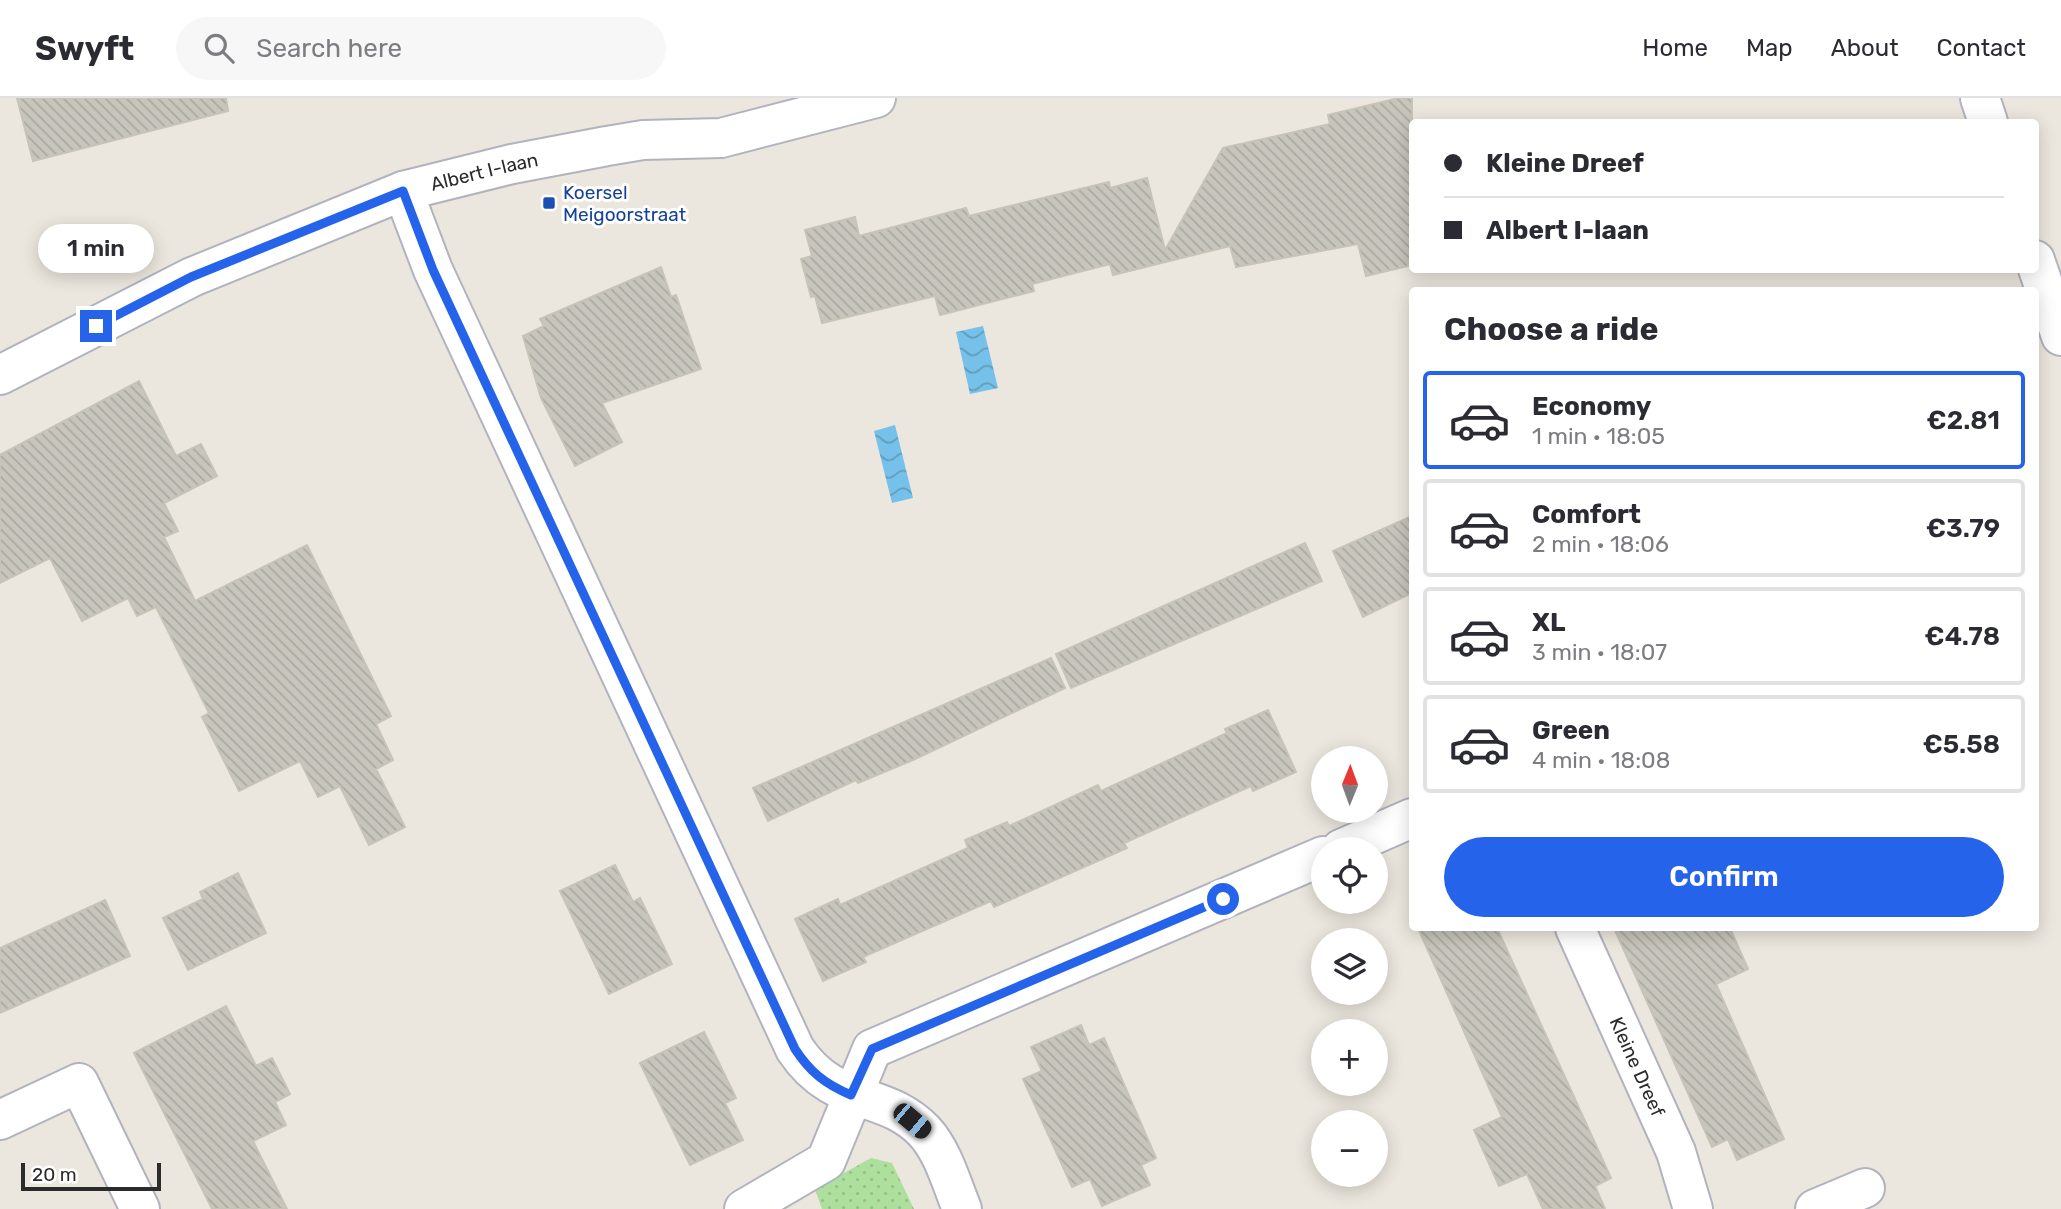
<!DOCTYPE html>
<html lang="en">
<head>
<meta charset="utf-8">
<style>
	:root { --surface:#fff; --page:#f7f7f7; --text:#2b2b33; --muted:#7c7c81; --line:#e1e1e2; --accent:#2563eb }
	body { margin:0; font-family:Rubik,sans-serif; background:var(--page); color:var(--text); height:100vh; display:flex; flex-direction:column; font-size:26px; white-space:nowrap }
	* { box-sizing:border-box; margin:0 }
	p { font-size:23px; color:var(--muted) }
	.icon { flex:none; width:38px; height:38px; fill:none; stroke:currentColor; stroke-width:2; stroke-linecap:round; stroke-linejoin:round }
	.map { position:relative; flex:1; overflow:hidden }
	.sheet { position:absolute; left:1409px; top:189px; width:630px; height:644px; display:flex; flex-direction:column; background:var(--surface); border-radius:7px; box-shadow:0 4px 18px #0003 }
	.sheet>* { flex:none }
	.banner { position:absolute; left:1409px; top:21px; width:630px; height:154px; border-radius:7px; box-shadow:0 4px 18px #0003; display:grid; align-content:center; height:154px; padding:0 35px; background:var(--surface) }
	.needle { width:46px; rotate:1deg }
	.controls { position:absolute; left:1311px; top:648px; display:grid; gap:14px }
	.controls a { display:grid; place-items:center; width:77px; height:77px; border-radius:50%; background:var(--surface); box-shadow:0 4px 18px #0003; font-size:35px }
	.scale { position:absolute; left:21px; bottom:18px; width:140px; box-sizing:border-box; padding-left:7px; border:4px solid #2b2b2b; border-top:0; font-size:19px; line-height:24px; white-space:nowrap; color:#2b2b2b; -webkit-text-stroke:5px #fff; paint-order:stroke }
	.end { position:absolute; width:32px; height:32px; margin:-16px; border:9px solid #2563eb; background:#fff; box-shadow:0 0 0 4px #fff }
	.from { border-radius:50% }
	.bubble { position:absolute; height:49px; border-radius:24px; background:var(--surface); box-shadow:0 4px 18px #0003; font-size:23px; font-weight:600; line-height:49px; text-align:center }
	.car { position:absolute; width:21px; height:42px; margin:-21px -10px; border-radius:9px; box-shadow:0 0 5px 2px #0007; background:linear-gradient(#222 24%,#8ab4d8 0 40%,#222 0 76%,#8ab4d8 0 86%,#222 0) }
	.banner b { display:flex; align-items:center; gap:24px; height:66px; font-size:26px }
	.banner b+b { border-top:2px solid var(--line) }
	.banner i { width:18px; height:18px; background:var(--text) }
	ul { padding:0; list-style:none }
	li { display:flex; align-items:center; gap:21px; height:98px; margin:0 14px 10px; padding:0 21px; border:4px solid var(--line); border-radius:7px }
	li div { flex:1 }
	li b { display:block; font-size:26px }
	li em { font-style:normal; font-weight:600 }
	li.active { border-color:var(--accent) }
	li>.icon { width:63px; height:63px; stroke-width:1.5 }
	h2 { padding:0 35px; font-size:32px; line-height:84px }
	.cta { display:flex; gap:14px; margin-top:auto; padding:14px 35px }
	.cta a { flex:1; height:80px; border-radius:42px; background:var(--accent); color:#fff; font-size:28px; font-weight:600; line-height:80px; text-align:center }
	header { display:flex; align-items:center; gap:42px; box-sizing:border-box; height:98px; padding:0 35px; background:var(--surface); border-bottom:2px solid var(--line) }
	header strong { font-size:33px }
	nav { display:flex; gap:38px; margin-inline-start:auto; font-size:24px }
	.search { width:490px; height:63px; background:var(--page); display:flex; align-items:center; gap:18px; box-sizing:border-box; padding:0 24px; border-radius:38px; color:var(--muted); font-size:26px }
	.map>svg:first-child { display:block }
	.grass { fill:url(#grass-dots) }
	.water { fill:url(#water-waves) }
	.building { fill:url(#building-back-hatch); stroke:#c7c3b7; stroke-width:2 }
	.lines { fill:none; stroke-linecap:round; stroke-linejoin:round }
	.street-casing { stroke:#b1b3be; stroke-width:42 }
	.secondary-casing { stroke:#b1b3be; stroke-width:42 }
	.street { stroke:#fff; stroke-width:38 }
	.secondary { stroke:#fff; stroke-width:38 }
	.route { stroke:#2563eb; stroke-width:9 }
	.transit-dot { fill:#1a4fb4; stroke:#fff; stroke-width:2.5 }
	.labels { text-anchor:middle; stroke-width:6; stroke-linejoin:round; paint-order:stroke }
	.street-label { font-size:19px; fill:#2b2b2b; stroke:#fff }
	.transit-label { font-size:19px; fill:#164399; stroke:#fff; text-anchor:start }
</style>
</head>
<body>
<header>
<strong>Swyft</strong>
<div class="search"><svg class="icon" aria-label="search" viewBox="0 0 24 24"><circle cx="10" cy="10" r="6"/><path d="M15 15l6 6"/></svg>Search here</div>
<nav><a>Home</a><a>Map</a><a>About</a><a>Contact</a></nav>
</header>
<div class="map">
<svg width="2061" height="1111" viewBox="0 0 2061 1111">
	<defs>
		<pattern id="grass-dots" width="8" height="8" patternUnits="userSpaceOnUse" patternTransform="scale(1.75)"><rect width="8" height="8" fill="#aee09d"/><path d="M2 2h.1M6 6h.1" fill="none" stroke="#96c087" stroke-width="1.8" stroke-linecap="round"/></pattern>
		<pattern id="water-waves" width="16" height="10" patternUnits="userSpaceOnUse" patternTransform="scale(1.75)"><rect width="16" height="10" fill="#75c1e9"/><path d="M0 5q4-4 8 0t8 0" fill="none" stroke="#609dbd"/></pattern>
		<pattern id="building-back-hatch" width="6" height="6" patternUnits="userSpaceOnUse" patternTransform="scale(1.75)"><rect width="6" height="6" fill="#c8c5bc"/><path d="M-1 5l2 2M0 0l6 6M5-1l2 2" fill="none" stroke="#aca9a2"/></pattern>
	</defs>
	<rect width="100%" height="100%" fill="#ece7de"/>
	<!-- grass -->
	<path class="grass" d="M871,1060l21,5 22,46h-92l-7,-20z"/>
	<!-- water -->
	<path class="water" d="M983,228l15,62 -28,6 -14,-62z
		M895,327l18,73 -21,5 -18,-72z"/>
	<!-- building -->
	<path class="building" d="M17,0h209l2,13 -195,50z
		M1399,0h13v167l-46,11 -8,-32 -122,23 -6,-21 -117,29 -3,-11 -78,20 2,7 -94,24 -5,-19 -113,27 -7,-27 -4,1 -10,-38 11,-3 -7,-26 50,-13 4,19 107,-28 3,8 140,-34 1,6 37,-10 18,72 58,-102 107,-24 -2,-9z
		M661,169l10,30 5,-2 25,74 -99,34 20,39 -47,24 -34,-68 -18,-62 21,-10 -4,-7z
		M139,283l37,75 25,-12 16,32 -53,27 14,28 -14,6 31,64 112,-56 84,171 -15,8 17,36 -17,9 29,58 -36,18 -29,-59 -22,11 -18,-36 -61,30 -37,-74 7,-4 -53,-106 -19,9 -9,-18 -46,23 -32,-63 -50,25v-128z
		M1412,418v77l-49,24 -30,-66z
		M1305,445l17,38 -251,107 -15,-34z
		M1051,560l14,30 -152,72 -55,23 -2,-3 -88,41 -15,-33z
		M1268,612l28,62 -43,19 -2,-5 -127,57 3,5 -133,59 -3,-6 -85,37 -43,19 3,5 -43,19 -28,-62 43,-20 2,6 128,-57 -3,-8 42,-18 2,4 89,-41 3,6 42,-19 84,-39 -2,-4z
		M615,767l18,37 7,-4 32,66 -63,30 -49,-103z
		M238,775l28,60 -78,37 -25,-52 40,-19 -3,-7z
		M105,802l25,56 -130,57v-65z
		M1418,830h79l114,250 -16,8 10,23h-62l-16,-35 -28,12 -25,-56 28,-13z
		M1614,830h116l18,41 -32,15 68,155 -47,21 -9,-21 -16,8z
		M226,908l30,60 16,-8 18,36 -15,8 11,23 -33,16 34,68h-75l-78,-156z
		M1081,927l8,20 15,-7 52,120 -15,7 9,20 -48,21 -12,-27 -18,8 -49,-108 19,-8 -11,-24z
		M704,934l32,66 -11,5 18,37 -53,25 -50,-102z"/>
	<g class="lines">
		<!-- street casing -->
		<g class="street-casing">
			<g id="street">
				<path d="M1980,0l8,24"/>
				<path d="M403,93l30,79 362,779c39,59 90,41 129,82 19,20 28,54 38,78"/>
				<path d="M2035,162l26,76"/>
				<path d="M1341,751l71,-31"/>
				<path id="s1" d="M1575,830l101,224 17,57"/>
				<path d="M0,1022l79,-37 61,126"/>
				<path d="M744,1111l82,-48 46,-112 451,-193"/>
				<path d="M1815,1111l50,-21"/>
			</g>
		</g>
		<!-- secondary casing -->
		<g class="secondary-casing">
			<g id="secondary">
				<path id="s2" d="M0,277l192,-98 211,-86 109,-27 95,-18 36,-6 78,-2 155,-40"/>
			</g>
		</g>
		<!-- street -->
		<use href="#street" class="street"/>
		<!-- secondary -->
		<use href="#secondary" class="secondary"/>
	</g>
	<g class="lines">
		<!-- route -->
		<path class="route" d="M96,228l95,-49 212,-86 30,79 362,779c15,23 30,35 56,46l21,-46 351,-150"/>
	</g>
	<!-- markers -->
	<rect class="transit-dot" x="542" y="98" width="14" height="14" rx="3.5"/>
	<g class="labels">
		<!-- street labels -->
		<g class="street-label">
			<text dy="7" stroke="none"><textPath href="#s2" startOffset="527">Albert I-laan</textPath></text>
			<text dy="7" stroke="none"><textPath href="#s1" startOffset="152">Kleine Dreef</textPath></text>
		</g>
		<!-- transit labels -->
		<g class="transit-label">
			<text x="563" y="101">Koersel<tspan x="563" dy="22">Meigoorstraat</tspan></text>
		</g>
	</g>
</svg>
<div class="controls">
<a><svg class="needle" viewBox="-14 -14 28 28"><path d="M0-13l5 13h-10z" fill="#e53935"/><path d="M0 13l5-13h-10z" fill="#7c7c81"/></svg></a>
<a><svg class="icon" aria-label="locate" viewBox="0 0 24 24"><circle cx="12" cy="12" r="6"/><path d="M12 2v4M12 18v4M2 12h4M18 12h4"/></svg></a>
<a><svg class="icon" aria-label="layers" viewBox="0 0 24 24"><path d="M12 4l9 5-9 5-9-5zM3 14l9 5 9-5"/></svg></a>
<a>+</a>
<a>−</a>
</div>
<div class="scale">20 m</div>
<i class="end from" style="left:1223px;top:801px"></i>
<i class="end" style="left:96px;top:228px"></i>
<div class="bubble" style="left:38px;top:126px;width:116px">1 min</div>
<i class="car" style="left:912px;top:1023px;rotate:130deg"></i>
<div class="banner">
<b><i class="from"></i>Kleine Dreef</b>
<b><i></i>Albert I-laan</b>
</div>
<section class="sheet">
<h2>Choose a ride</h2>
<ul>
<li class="active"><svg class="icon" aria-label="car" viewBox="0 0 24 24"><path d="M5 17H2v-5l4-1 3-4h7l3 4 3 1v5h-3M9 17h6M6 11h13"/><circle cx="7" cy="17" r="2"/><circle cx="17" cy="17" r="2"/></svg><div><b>Economy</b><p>1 min · 18:05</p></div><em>€2.81</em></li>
<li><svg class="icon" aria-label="car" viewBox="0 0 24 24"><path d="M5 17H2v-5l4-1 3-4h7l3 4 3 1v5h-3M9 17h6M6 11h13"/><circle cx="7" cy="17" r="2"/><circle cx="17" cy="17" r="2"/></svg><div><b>Comfort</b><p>2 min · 18:06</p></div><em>€3.79</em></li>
<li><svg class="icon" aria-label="car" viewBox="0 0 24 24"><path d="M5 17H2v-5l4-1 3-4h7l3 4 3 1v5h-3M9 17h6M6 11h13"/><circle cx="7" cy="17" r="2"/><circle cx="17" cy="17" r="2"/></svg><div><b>XL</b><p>3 min · 18:07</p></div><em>€4.78</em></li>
<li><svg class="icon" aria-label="car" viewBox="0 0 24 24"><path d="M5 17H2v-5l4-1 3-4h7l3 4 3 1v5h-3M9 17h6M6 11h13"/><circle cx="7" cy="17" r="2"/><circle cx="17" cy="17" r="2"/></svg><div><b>Green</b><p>4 min · 18:08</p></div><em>€5.58</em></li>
</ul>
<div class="cta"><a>Confirm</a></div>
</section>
</div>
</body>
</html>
